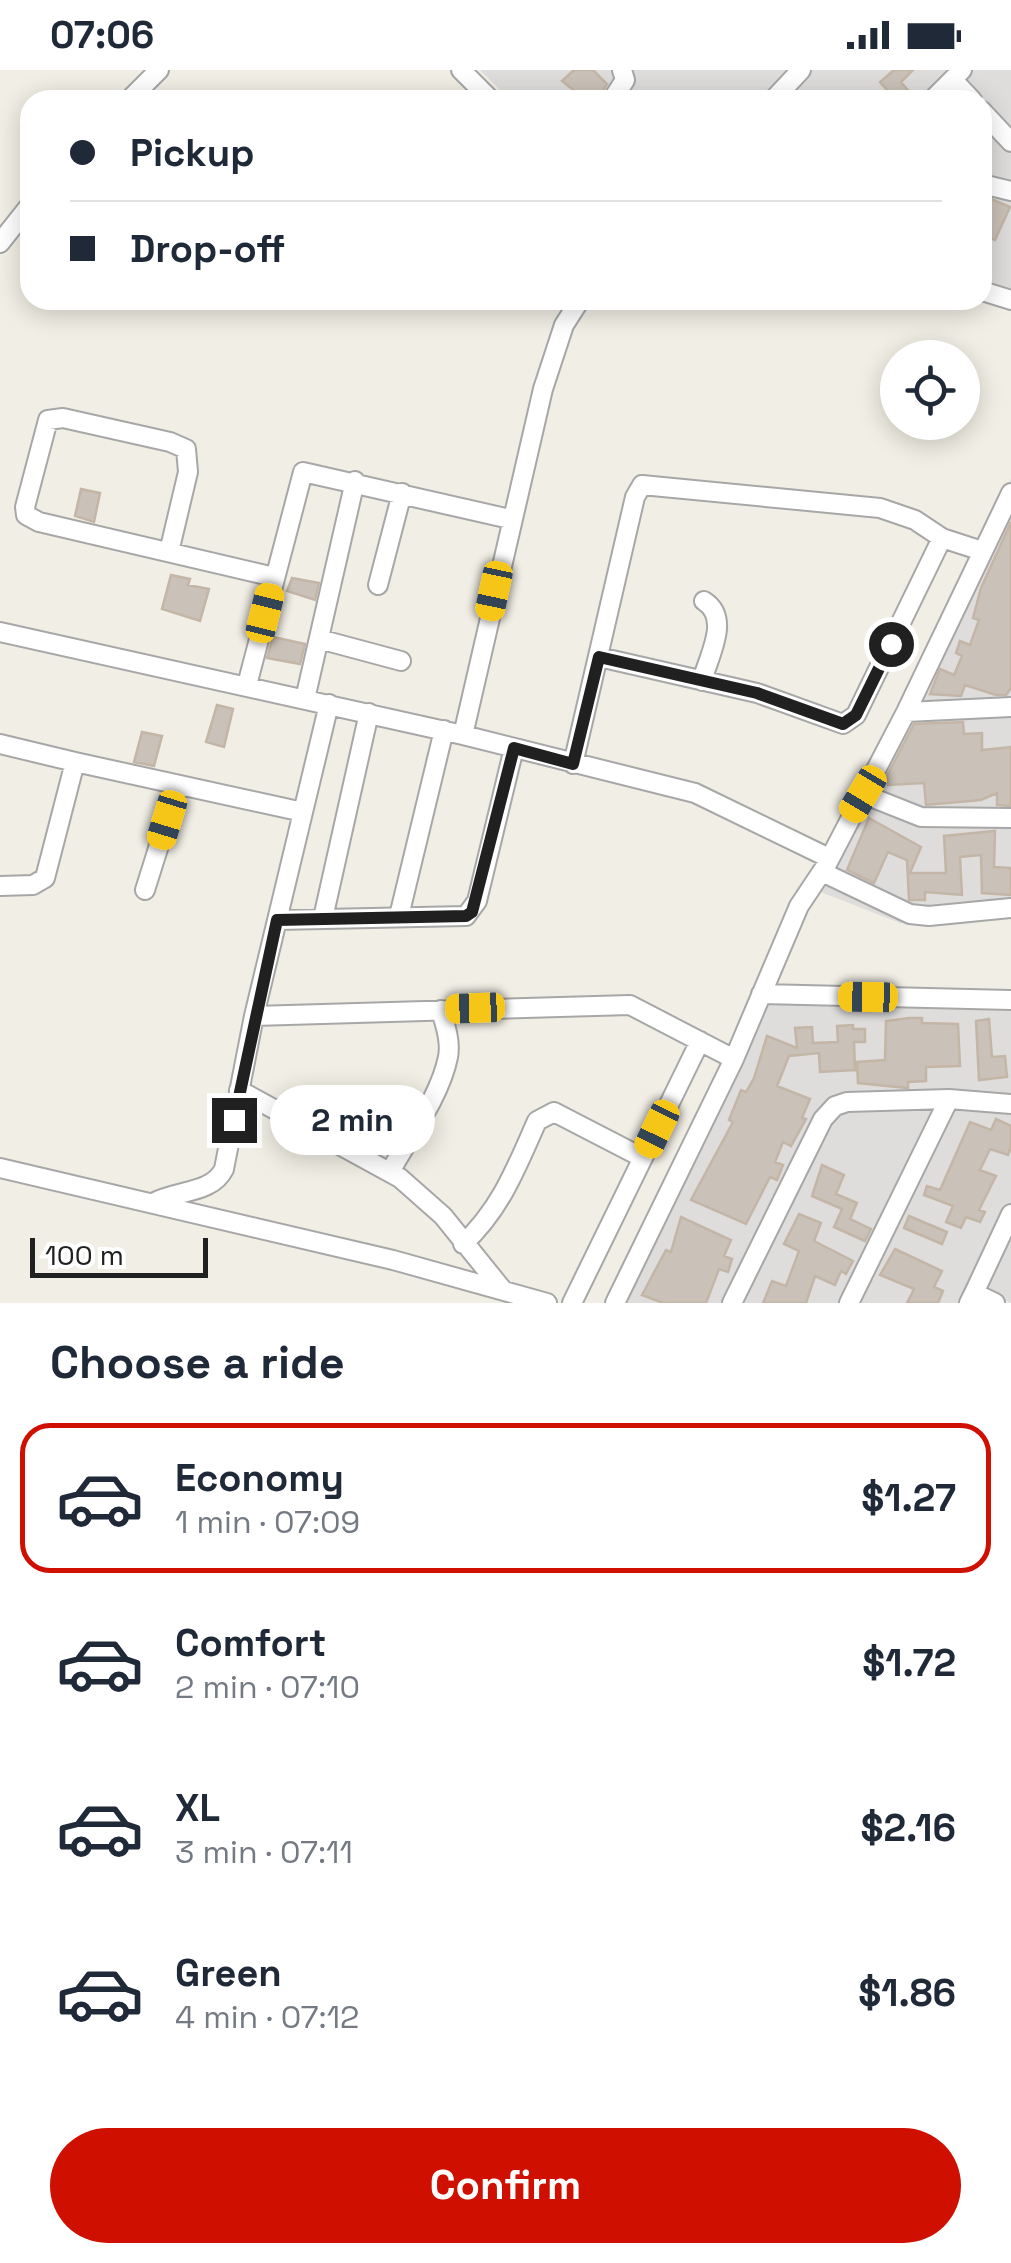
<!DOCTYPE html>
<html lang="en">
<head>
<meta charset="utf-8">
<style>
	:root { --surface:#fff; --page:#f2f2f3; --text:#1f2937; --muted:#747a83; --line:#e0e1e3; --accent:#cf0f00 }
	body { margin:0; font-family:"Space Grotesk",sans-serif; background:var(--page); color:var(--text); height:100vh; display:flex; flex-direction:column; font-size:38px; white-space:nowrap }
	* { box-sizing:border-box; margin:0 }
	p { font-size:32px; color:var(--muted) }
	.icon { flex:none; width:55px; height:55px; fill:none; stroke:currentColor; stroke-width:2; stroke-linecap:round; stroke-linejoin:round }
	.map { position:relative; height:1233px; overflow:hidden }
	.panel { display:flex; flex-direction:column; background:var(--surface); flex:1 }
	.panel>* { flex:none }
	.guide { position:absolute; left:20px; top:20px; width:972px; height:220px; border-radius:30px; box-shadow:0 5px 25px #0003; display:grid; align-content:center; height:220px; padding:0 50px; background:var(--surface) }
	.buttons { position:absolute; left:880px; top:270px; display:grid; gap:20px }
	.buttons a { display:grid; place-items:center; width:100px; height:100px; border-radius:50%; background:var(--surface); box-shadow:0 5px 25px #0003; font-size:50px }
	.scale { position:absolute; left:30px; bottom:25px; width:178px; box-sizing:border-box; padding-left:10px; border:5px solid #202020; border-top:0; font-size:28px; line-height:35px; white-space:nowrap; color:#202020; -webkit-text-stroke:8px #fff; paint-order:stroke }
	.end { position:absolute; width:45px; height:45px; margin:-22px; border:12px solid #202020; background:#fff; box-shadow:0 0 0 5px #fff }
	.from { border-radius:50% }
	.bubble { position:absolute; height:70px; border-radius:35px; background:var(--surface); box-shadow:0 5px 25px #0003; font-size:32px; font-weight:700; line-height:70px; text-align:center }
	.car { position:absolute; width:30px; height:60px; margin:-30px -15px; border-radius:12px; box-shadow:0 0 8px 2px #0007; background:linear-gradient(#f5c518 24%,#345 0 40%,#f5c518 0 76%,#345 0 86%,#f5c518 0) }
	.guide b { display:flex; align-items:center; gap:35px; height:95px; font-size:38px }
	.guide b+b { border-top:2px solid var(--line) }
	.guide i { width:25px; height:25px; background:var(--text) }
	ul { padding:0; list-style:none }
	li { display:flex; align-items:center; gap:30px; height:150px; margin:0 20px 15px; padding:0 30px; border:5px solid transparent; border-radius:30px }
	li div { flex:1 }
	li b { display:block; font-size:38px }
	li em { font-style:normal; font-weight:700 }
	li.on { border-color:var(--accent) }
	li>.icon { width:90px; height:90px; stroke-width:1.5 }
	h2 { padding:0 50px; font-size:45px; line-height:120px }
	.action { display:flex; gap:20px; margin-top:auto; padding:20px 50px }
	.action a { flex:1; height:115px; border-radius:60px; background:var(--accent); color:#fff; font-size:40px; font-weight:700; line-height:115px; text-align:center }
	.status { display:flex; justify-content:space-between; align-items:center; height:70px; padding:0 50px; background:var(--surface); direction:ltr }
	.status svg { height:28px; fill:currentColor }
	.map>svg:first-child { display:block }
	.residential { fill:#dedddc }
	.building { fill:#cac1b8; stroke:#c4b6a6; stroke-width:2.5 }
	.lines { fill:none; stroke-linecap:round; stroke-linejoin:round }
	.minor-casing { stroke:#a7a7a7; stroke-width:22 }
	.minor { stroke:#fff; stroke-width:18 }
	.route { stroke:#202020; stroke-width:12 }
</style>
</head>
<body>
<div class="status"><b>07:06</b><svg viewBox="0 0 49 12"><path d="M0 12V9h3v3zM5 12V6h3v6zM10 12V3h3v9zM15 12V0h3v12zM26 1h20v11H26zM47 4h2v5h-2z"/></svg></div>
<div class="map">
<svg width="1011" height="1233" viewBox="0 0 1011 1233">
	<rect width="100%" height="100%" fill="#f1eee5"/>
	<!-- residential -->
	<path class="residential" d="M480,0h531v234l-28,-6 -1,-198h-472z
		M1011,409v439l-111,5 -92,-36z
		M1011,926v307l-38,-15 -10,15h-355l151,-299z"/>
	<!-- building -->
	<path class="building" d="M574,0h19l14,14 -10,16h-11l-24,-19z
		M894,0h19l-12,12 15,18h-20l-16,-18z
		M991,129l19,8 -15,33 -13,-5z
		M81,419l19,4 -6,29 -19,-6z
		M1011,452v166l-5,7h-10l-31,-10 -4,11 -31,-2 10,-25 14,6 8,-19 -6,-3 4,-12 10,4 9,-25 -6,-2 8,-30z
		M171,505l19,4 -2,6 21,4 -9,32 -38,-12z
		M292,508l27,5 -4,17 -28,-9z
		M273,567l32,7 -5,20 -33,-6z
		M217,635l16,4 -9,38 -18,-5z
		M963,652l1,12 18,-1v17l29,-3v59l-14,-1v-12l-16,7 -55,5 -2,-22 -36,2 -1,-9 27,-52z
		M142,662l20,4 -8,30 -20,-4z
		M869,748l52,29 -11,26h36l-2,-37 51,-5 -1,36 17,1v27l-29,-2 -1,-38 -21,2 2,38 -37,-3v8h-16l-2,-40 -19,-8 -14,31 -27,-13z
		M909,948h13v5l36,1 2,42 -34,1v14l-18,1v6l-50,-5 -1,-21 28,-2 1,-39z
		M989,949l3,38 13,-1 2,21 -28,3 -3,-59z
		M853,955v4h12v13h-11l1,28 -35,2 -1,-19 -30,3 -12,30 33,13 -8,19 4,1 -15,27 -8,-4 -8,20 8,3 -6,15 -7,-3 -24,47 -55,-24 42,-78 -4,-2 12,-30 5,2 8,-14 13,-42 30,12 -2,-20 17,-1 1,16 25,-1 -1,-16z
		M996,1049l15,7v21l-3,8 -18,-6 -10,21 16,6 -17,34 6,2 -5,10 -14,-5 -5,11 -15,-6 7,-16 -29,-11 3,-9 13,4 30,-68 21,8z
		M822,1095l22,10 -8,19 21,9 -7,16 21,10 -6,12 -31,-14 8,-18 -30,-13z
		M799,1144l22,9 -7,18 39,20 -7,13 -5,-3 -6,14 -20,-9 -9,27h-43l9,-22 14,5 13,-35 -15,-7z
		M909,1146l38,16 -5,12 -38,-16z
		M681,1147l50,23 -7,16 8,3 -4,13 -9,-3 -13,34h-43l-21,-8 24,-45 5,2z
		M895,1179l47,22 -8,16 9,4 -5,12h-31l7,-14 -34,-14z"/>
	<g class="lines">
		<!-- minor casing -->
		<g class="minor-casing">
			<path id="minor" d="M461,0l30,30
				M953,10l19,20
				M129,30l30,-30
				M612,30l13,-20 -3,-10
				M773,30l28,-30
				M932,30l30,-30
				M982,41l29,31
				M982,114l29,7
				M0,173l30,-38
				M982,221l29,9
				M169,482l19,-80 -2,-23 -16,-7 -107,-24 -15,2 -23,87 1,8 13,7 235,55
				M378,515l24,-92
				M0,562l463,103 232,58 134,65
				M319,569l82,22
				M599,587l158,36 86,31 13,-9 86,-177
				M702,611c7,-26 29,-63 2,-80
				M247,615l56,-213 207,47
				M305,629l50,-218
				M906,642l105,-5
				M463,665l80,-346 21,-64 16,-25
				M0,674l75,18 -30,116 -12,7 -33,1
				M75,692l228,50
				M573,694l62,-267 7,-12 238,23 35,12 27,18 40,13
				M863,724l58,23 90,1
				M822,802l88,42 19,2 82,-8
				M145,820l33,-105
				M399,846l45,-186
				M323,848l46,-205
				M277,850l189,-4 11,-15 37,-153
				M761,924l250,6
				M254,946l376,-11 104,54
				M239,1020l161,88 43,38 59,73
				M0,1098l393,92 154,43
				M390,1102c19,-35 50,-75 58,-115 3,-16 -3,-32 -7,-47
				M153,1133c23,-13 59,-9 71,-34l30,-153 75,-312
				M463,1174c38,-35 54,-78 74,-123l17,-9 89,46
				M974,1223l37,-79
				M572,1233l128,-262
				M615,1233l119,-244 65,-153 28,-42 79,-152 105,-219
				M732,1233l91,-184 12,-13 12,-4 102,-3 62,5
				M849,1233l100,-204
				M969,1233l5,-10 21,10"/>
		</g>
		<!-- minor -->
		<use href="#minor" class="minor"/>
	</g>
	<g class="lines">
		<!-- route -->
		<path class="route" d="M234,1050l43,-200 189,-4 6,-4 42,-164 59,16 26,-107 158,36 86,31 13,-9 35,-71"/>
	</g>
</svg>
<div class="buttons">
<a><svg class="icon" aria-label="locate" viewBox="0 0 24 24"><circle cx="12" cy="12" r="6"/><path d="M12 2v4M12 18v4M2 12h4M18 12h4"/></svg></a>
</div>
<div class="scale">100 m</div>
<i class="end from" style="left:891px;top:574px"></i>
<i class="end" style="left:234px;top:1050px"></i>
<div class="bubble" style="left:270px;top:1015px;width:165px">2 min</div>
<i class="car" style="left:494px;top:521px;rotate:192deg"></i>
<i class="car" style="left:265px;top:543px;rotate:14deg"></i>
<i class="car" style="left:863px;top:724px;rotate:211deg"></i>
<i class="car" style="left:167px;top:750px;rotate:197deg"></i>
<i class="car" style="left:868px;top:927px;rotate:271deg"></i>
<i class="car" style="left:475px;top:938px;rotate:268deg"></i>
<i class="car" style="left:657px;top:1059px;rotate:206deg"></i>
<div class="guide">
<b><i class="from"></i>Pickup</b>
<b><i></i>Drop-off</b>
</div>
</div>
<section class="panel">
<h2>Choose a ride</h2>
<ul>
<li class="on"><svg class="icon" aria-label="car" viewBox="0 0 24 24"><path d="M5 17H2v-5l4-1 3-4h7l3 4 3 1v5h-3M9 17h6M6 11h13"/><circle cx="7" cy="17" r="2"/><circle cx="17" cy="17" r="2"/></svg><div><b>Economy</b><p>1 min · 07:09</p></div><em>$1.27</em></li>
<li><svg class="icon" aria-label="car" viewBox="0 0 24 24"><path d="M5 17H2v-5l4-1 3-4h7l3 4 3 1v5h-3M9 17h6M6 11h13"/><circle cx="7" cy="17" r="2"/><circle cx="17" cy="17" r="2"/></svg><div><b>Comfort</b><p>2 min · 07:10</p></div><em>$1.72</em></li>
<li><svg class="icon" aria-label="car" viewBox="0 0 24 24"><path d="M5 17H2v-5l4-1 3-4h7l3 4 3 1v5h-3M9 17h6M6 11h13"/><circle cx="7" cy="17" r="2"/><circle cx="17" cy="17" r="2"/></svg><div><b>XL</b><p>3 min · 07:11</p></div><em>$2.16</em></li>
<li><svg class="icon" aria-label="car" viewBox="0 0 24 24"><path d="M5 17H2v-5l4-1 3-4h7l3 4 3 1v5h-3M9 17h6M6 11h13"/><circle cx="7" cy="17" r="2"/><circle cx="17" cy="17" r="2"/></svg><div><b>Green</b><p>4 min · 07:12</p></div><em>$1.86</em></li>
</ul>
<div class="action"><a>Confirm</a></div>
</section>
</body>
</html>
